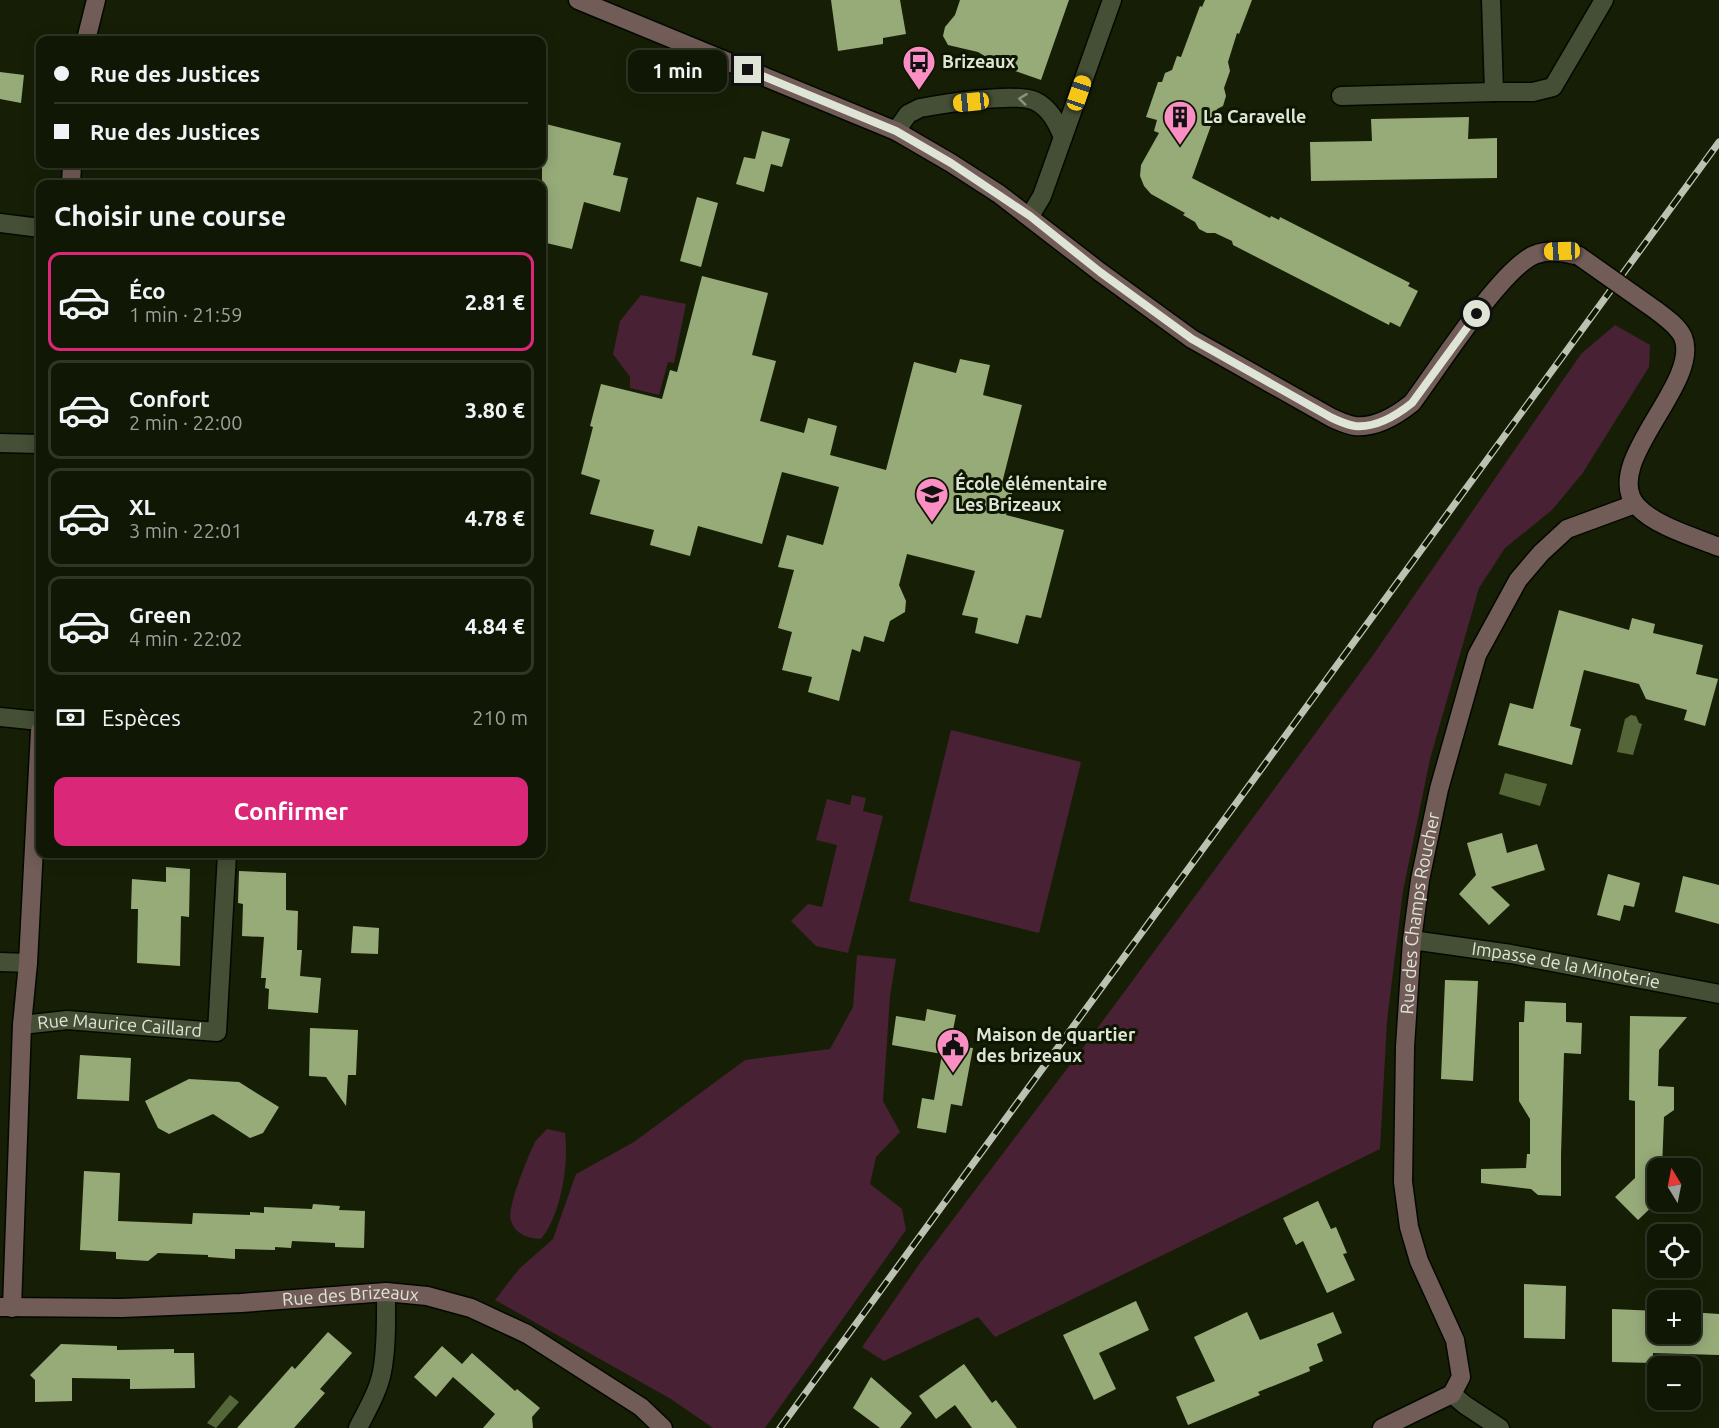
<!DOCTYPE html>
<html lang="fr">
<head>
<meta charset="utf-8">
<style>
	:root { --surface:#101704; --page:#1e2413; --text:#f1f3f6; --muted:#9c9f9a; --line:#303626; --accent:#db2777 }
	body { margin:0; font-family:Ubuntu,sans-serif; background:var(--page); color:var(--text); height:100vh; display:flex; flex-direction:column; font-size:22px; white-space:nowrap }
	* { box-sizing:border-box; margin:0 }
	p { font-size:20px; color:var(--muted) }
	.icon { flex:none; width:33px; height:33px; fill:none; stroke:currentColor; stroke-width:2; stroke-linecap:round; stroke-linejoin:round }
	.map { position:relative; flex:1; overflow:hidden }
	.sheet { position:absolute; left:36px; top:180px; width:510px; height:678px; display:flex; flex-direction:column; background:var(--surface); border-radius:12px; box-shadow:0 3px 15px #0003,0 0 0 2px var(--line) }
	.sheet>* { flex:none }
	.hud { position:absolute; left:36px; top:36px; width:510px; height:132px; border-radius:12px; box-shadow:0 3px 15px #0003,0 0 0 2px var(--line); display:grid; align-content:center; height:132px; padding:0 18px; background:var(--surface) }
	.needle { width:39px; rotate:350deg }
	.tools { position:absolute; left:1647px; top:1158px; display:grid; gap:12px }
	.tools a { display:grid; place-items:center; width:54px; height:54px; border-radius:12px; background:var(--surface); box-shadow:0 3px 15px #0003,0 0 0 2px var(--line); font-size:30px }
	.end { position:absolute; width:27px; height:27px; margin:-14px; border:8px solid #dfe5d6; background:#111; box-shadow:0 0 0 3px #111 }
	.from { border-radius:50% }
	.bubble { position:absolute; height:42px; border-radius:12px; background:var(--surface); box-shadow:0 3px 15px #0003,0 0 0 2px var(--line); font-size:20px; font-weight:700; line-height:42px; text-align:center }
	.car { position:absolute; width:18px; height:36px; margin:-18px -9px; border-radius:8px; box-shadow:0 0 4px 2px #0007; background:linear-gradient(#f5c518 24%,#345 0 40%,#f5c518 0 76%,#345 0 86%,#f5c518 0) }
	.hud b { display:flex; align-items:center; gap:21px; height:57px; font-size:22px }
	.hud b+b { border-top:2px solid var(--line) }
	.hud i { width:15px; height:15px; background:var(--text) }
	ul { padding:0; list-style:none }
	li { display:flex; align-items:center; gap:18px; height:99px; margin:0 12px 9px; padding:0 6px; border:3px solid var(--line); border-radius:12px }
	li div { flex:1 }
	li b { display:block; font-size:22px }
	li em { font-style:normal; font-weight:700 }
	li.on { border-color:var(--accent) }
	li>.icon { width:54px; height:54px; stroke-width:1.5 }
	h2 { padding:0 18px; font-size:27px; line-height:72px }
	.pay { display:flex; align-items:center; gap:15px; height:66px; padding:0 18px; font-size:22px }
	.pay p { margin-inline-start:auto }
	.action { display:flex; gap:12px; margin-top:auto; padding:12px 18px }
	.action a { flex:1; height:69px; border-radius:12px; background:var(--accent); color:#fff; font-size:24px; font-weight:700; line-height:69px; text-align:center }
	.map>svg:first-child { display:block }
	.green { fill:#482134 }
	.water { fill:#556738 }
	.building { fill:#97ab79 }
	.lines { fill:none; stroke-linecap:round; stroke-linejoin:round }
	.street-casing { stroke:#030800; stroke-width:21 }
	.secondary-casing { stroke:#030800; stroke-width:21 }
	.street { stroke:#454f35; stroke-width:18 }
	.secondary { stroke:#725c58; stroke-width:18 }
	.rail-casing { stroke:#bcc2b2; stroke-width:7 }
	.rail { stroke:#0d1601; stroke-width:4.5; stroke-dasharray:14; stroke-linecap:butt }
	.secondary-bridge-casing { stroke:#030800; stroke-width:21; stroke-linecap:butt }
	.secondary-bridge { stroke:#725c58; stroke-width:18 }
	.oneway { stroke:#8a927d }
	.route { stroke:#dfe5d6; stroke-width:8 }
	.labels { text-anchor:middle; stroke-width:6; stroke-linejoin:round; paint-order:stroke }
	.poi-label { font-size:18px; font-weight:bold; fill:#dfe5d6; stroke:#0d1601; text-anchor:start }
	.street-label { font-size:18px; fill:#dfe5d6; stroke:#0d1601 }
</style>
</head>
<body>
<div class="map">
<svg width="1719" height="1428" viewBox="0 0 1719 1428">
	<rect width="100%" height="100%" fill="#161f06"/>
	<!-- green -->
	<path class="green" d="M641,295l45,9 -12,59 -6,-1 -9,33 -29,-7v-11l-17,-23 7,-33z
		M1615,325l35,20 -1,22 -67,107 -30,36 -47,38 -26,40 -49,171 -27,132 -16,130 -7,128 -385,188 -17,-20 -94,44 -22,-14 58,-84 162,-214 289,-391 210,-304z
		M951,730l130,32 -42,171 -130,-32z
		M852,795l14,3 -3,13 20,5 -35,137 -32,-7 -25,-25 17,-17 14,3 15,-62 -21,-5 11,-41 23,6z
		M857,955l39,4 -6,37 -7,105 17,31 -24,25 -6,27 32,25 4,21 -141,198h-52l-42,-29 -176,-99 24,-31 34,-30 23,-65 58,-32 111,-82 85,-11 23,-42z
		M547,1129l18,4c4,31 -4,82 -24,106 -13,-1 -25,-4 -30,-18 -5,-12 17,-64 23,-77 3,-6 9,-10 13,-15z"/>
	<!-- water -->
	<path class="water" d="M1631,715l5,1 3,7 3,1 -9,31 -16,-3 8,-33z
		M1505,773l42,11 -7,22 -41,-12z
		M230,1395l9,7 -23,26 -9,-5z"/>
	<!-- building -->
	<path class="building" d="M831,0h69l6,34 -23,4v6l-45,7z
		M960,0h109l-28,80 -40,-14 -23,-14 -30,-7 -5,-9 2,-9 10,-12z
		M1205,0h47l-13,34 -2,-1 -9,29 2,9 -6,17 2,8 -3,10 -6,3 -25,69 78,40 1,-2 8,4 1,-3 130,66 -2,3 10,5 -18,36 -10,-5 -1,3 -156,-80 -1,-4 -17,-8h-8l-8,-4 -4,-7 -12,-7 2,-2 -34,-19 -7,-8 -4,-10 1,-11 18,-32 -5,-2 3,-11 -11,-3 12,-35h4l3,-9 7,-3 5,-14 4,1 19,-51 2,1z
		M0,72l24,3 -3,28 -21,-4z
		M1469,117l-1,22 29,-1v40l-186,3 -1,-39 62,-1 -1,-22z
		M542,123l79,20 -8,32 15,3 -8,34 -36,-10 -12,47 -30,-7z
		M762,131l28,8 -8,28 -11,-3 -7,28 -28,-8 8,-27 11,2z
		M697,197l21,6 -17,64 -21,-6z
		M702,276l66,17 -16,62 24,6 -16,60 44,12 4,-15 29,8 -7,29 56,15 28,-108 42,11 4,-14 30,6 -7,30 39,10 -20,78 12,3 -8,29 58,15 -23,88 -15,-3 -8,29 -43,-11 3,-15 -16,-3 13,-44 -68,-17 -8,31 7,16 -1,11 -15,9 -6,21 -20,-6 -4,16 -8,-3 -13,52 -31,-9 4,-15 -30,-7 10,-38 -14,-4 16,-58 -16,-3 9,-32 36,10 16,-58 -57,-15 -20,72 -64,-18 -8,30 -40,-11 4,-15 -64,-16 10,-34 -19,-6 12,-47 -3,-1 11,-42 61,15 8,-29 7,2z
		M1559,610l70,20 3,-12 23,6 -2,9 50,12 -7,29 22,5 -13,47 -21,-6 3,-10 -41,-11 -7,-15 -55,-14 -14,56 11,3 -9,36 -74,-20 12,-42 23,6z
		M1502,833l5,20 30,-9 8,26 -54,17 19,18 -21,20 -30,-31 17,-19 -9,-32z
		M166,867l24,2 -1,48 -8,-1 -1,50 -43,-3 1,-54h-7l1,-30 34,3z
		M239,871l47,2v37l12,1 -1,39h5l-2,26 21,2 -3,35 -50,-4 1,-20 -4,-1 1,-10h-5l3,-41 -22,-1 1,-32 -5,-1z
		M1608,874l32,9 -6,24 -10,-2 -4,16 -23,-6z
		M1683,876l36,9v39l-44,-12z
		M353,926l26,2 -1,26 -27,-1z
		M1445,980l33,1 -5,100 -32,-2z
		M1525,1001l41,2v19l16,1 -1,31 -17,-1 -3,102v41l-23,-1 -7,-6 -50,-6v-14l45,-1 1,-14h3v-35l-11,-18v-79h5z
		M927,1009l29,6 -6,30 23,3 -11,58 -11,-2 -5,29 -29,-5 5,-30 12,2 8,-46 -50,-9 4,-29 29,5z
		M1630,1016l57,1 -28,33 -1,36 16,1v23l-10,7 -2,51h-4v33l-20,19 -23,-23 20,-19v-77l-6,-1z
		M310,1028l48,2 -2,45h-8l-2,31 -20,-29 -17,-1z
		M80,1055l51,3 -2,43 -52,-2z
		M189,1079l50,3 40,25 -16,26 -13,5 -37,-24 -44,20 -11,-6 -13,-27z
		M84,1171l36,2 -2,48 74,3 1,-11 57,2v-3l14,1v-6l48,2 1,-5 27,2 -1,4 26,1 -1,37 -29,-1v-4l-43,-2 -1,7 -16,-1v3l-40,-1v10l-27,-2v-2l-50,-2 -10,8 -32,-2v-7l-36,-2z
		M1318,1201l13,28 5,-2 11,26 -4,1 12,26 -28,13 -24,-52 -7,4 -13,-27z
		M1524,1284l42,2 -1,53 -41,-1z
		M1136,1301l13,29 -50,23 17,36 -22,11 -31,-65z
		M1612,1309l46,2v23h32v-22l29,2v41l-66,-2v10l-41,-1z
		M1247,1312l13,28 73,-28 9,21 -25,11 6,17 -14,6 1,4 -52,21 2,3 -72,30 -12,-28 39,-16 -21,-44z
		M328,1332l24,21 -32,36 5,4 -31,35h-57l55,-62 3,3z
		M61,1344l56,2v4l57,-1v4h20l1,35 -65,1v-10l-58,-1v23l-37,1v-22l-5,-5z
		M442,1346l20,18 10,-11 43,38 2,-2 23,19 -8,9 1,11h-50l12,-14 -42,-37 -17,20 -22,-20z
		M964,1364l28,39 4,-3 21,28h-45l-17,-23 -19,14 -17,-23z
		M871,1377l41,36 -12,15h-20l-27,-20z"/>
	<g class="lines">
		<!-- street casing -->
		<g class="street-casing">
			<g id="street">
				<path d="M1494,92h39l20,-5 51,-87"/>
				<path d="M1341,96l153,-4 -3,-92"/>
				<path d="M896,131l12,-17 12,-6c23,-4 95,-16 115,-7 15,7 22,22 28,36"/>
				<path d="M1030,216l12,-20 70,-196"/>
				<path d="M0,223l40,5"/>
				<path d="M0,443l40,1"/>
				<path d="M0,717l40,4"/>
				<path id="s1" d="M1412,940l99,14 208,40"/>
				<path d="M0,962l28,1"/>
				<path id="s2" d="M22,1025l45,-5 150,12 10,-178"/>
				<path d="M1452,1394l13,11 35,23"/>
				<path d="M358,1428c9,-18 20,-36 24,-56 5,-26 4,-54 4,-80"/>
			</g>
		</g>
		<!-- secondary casing -->
		<g class="secondary-casing">
			<g id="secondary">
				<path d="M578,0l318,131 55,32 48,31 101,78 92,67 140,79c7,3 15,7 23,8 20,2 42,-11 57,-23 25,-33 88,-133 122,-148 15,-6 30,-3 45,1"/>
				<path d="M86,40l10,-40"/>
				<path d="M71,184l1,-20"/>
				<path d="M1657,311c9,7 21,15 26,26 19,46 -84,127 -46,169 18,20 57,31 82,41"/>
				<path id="s3" d="M0,1307l122,1 119,-5 145,-11 41,4 44,12 56,26 114,73 22,21"/>
				<path d="M12,1308l10,-283 6,-62 12,-232"/>
				<path id="s4" d="M1382,1428l70,-34 9,-17 -6,-37 -36,-79 -10,-34 -6,-45 2,-135 7,-107 8,-60 19,-91 38,-134 41,-75 23,-27 26,-24 68,-25"/>
			</g>
		</g>
		<!-- street -->
		<use href="#street" class="street"/>
		<!-- secondary -->
		<use href="#secondary" class="secondary"/>
		<!-- rail casing -->
		<g class="rail-casing">
			<path id="rail" d="M780,1428l939,-1286"/>
		</g>
		<!-- rail -->
		<use href="#rail" class="rail"/>
		<!-- secondary-bridge casing -->
		<g class="secondary-bridge-casing">
			<path id="secondary-bridge" d="M1579,256l78,55"/>
		</g>
		<!-- secondary-bridge -->
		<use href="#secondary-bridge" class="secondary-bridge"/>
	</g>
	<!-- one-way arrows -->
	<defs><path id="oneway-chevron" d="M-2-3.5L2.5 0L-2 3.5" fill="none" stroke-width="1.6" stroke-linecap="round" stroke-linejoin="round" transform="scale(1.5)"/></defs>
	<use class="oneway" href="#oneway-chevron" transform="translate(1023 99) rotate(-173)"/>
	<g class="lines">
		<!-- route -->
		<path class="route" d="M748,70l148,61 55,32 79,53 70,56 92,67 140,79c7,3 15,7 23,8 20,2 42,-11 57,-23l65,-89"/>
	</g>
	<!-- icons -->
	<defs>
		<g id="bus-pin" transform="scale(1.725)"><path d="M0 17L-7.5 6A9.5 9.5 0 1 1 7.5 6Z" fill="#fb8fc4" stroke="#0d1601"/><path d="M-5-6H5V4H4V6H2V4H-2V6H-4V4H-5ZM-3.5-4V0h7V-4ZM-3.5 1.2v1.5H-2V1.2ZM2 1.2v1.5H3.5V1.2Z" fill="#111"/></g>
		<g id="building-pin" transform="scale(1.725)"><path d="M0 17L-7.5 6A9.5 9.5 0 1 1 7.5 6Z" fill="#fb8fc4" stroke="#0d1601"/><path d="M-4-6H4V6H1V3H-1V6H-4ZM-2.5-4.3h1.7v1.8h-1.7ZM.8-4.3h1.7v1.8H.8ZM-2.5-1h1.7V.8h-1.7ZM.8-1h1.7V.8H.8Z" fill="#111"/></g>
		<g id="school-pin" transform="scale(1.725)"><path d="M0 17L-7.5 6A9.5 9.5 0 1 1 7.5 6Z" fill="#fb8fc4" stroke="#0d1601"/><path d="M0-5L7-2L0 1L-7-2ZM-4 1L0 2.5L4 1V4Q0 6-4 4Z" fill="#111"/></g>
		<g id="civic-pin" transform="scale(1.725)"><path d="M0 17L-7.5 6A9.5 9.5 0 1 1 7.5 6Z" fill="#fb8fc4" stroke="#0d1601"/><path d="M-.6-6.5H3V-4.5H.6V-3L4-1V1h2V6H-6V1h2V-1L-.6-3ZM-1.2 2.5V6h2.4V2.5Z" fill="#111"/></g>
	</defs>
	<g fill-rule="evenodd">
		<use href="#bus-pin" x="919" y="62"/>
		<use href="#building-pin" x="1180" y="117"/>
		<use href="#school-pin" x="932" y="494"/>
		<use href="#civic-pin" x="953" y="1045"/>
	</g>
	<g class="labels">
		<!-- poi labels -->
		<g class="poi-label">
			<text x="942" y="68">Brizeaux</text>
			<text x="1203" y="123">La Caravelle</text>
			<text x="955" y="490">École élémentaire<tspan x="955" dy="21">Les Brizeaux</tspan></text>
			<text x="976" y="1041">Maison de quartier<tspan x="976" dy="21">des brizeaux</tspan></text>
		</g>
		<!-- street labels -->
		<g class="street-label">
			<text dy="6" stroke="none"><textPath href="#s4" startOffset="572">Rue des Champs Roucher</textPath></text>
			<text dy="6" stroke="none"><textPath href="#s1" startOffset="156">Impasse de la Minoterie</textPath></text>
			<text dy="6" stroke="none"><textPath href="#s2" startOffset="98">Rue Maurice Caillard</textPath></text>
			<text dy="6" stroke="none"><textPath href="#s3" startOffset="351">Rue des Brizeaux</textPath></text>
		</g>
	</g>
</svg>
<div class="tools">
<a><svg class="needle" viewBox="-14 -14 28 28"><path d="M0-13l5 13h-10z" fill="#e53935"/><path d="M0 13l5-13h-10z" fill="#9c9f9a"/></svg></a>
<a><svg class="icon" aria-label="locate" viewBox="0 0 24 24"><circle cx="12" cy="12" r="6"/><path d="M12 2v4M12 18v4M2 12h4M18 12h4"/></svg></a>
<a>+</a>
<a>−</a>
</div>
<i class="end from" style="left:1477px;top:314px"></i>
<i class="end" style="left:748px;top:70px"></i>
<div class="bubble" style="left:628px;top:50px;width:99px">1 min</div>
<i class="car" style="left:1079px;top:93px;rotate:19deg"></i>
<i class="car" style="left:971px;top:102px;rotate:264deg"></i>
<i class="car" style="left:1562px;top:251px;rotate:268deg"></i>
<div class="hud">
<b><i class="from"></i>Rue des Justices</b>
<b><i></i>Rue des Justices</b>
</div>
<section class="sheet">
<h2>Choisir une course</h2>
<ul>
<li class="on"><svg class="icon" aria-label="car" viewBox="0 0 24 24"><path d="M5 17H2v-5l4-1 3-4h7l3 4 3 1v5h-3M9 17h6M6 11h13"/><circle cx="7" cy="17" r="2"/><circle cx="17" cy="17" r="2"/></svg><div><b>Éco</b><p>1 min · 21:59</p></div><em>2.81 €</em></li>
<li><svg class="icon" aria-label="car" viewBox="0 0 24 24"><path d="M5 17H2v-5l4-1 3-4h7l3 4 3 1v5h-3M9 17h6M6 11h13"/><circle cx="7" cy="17" r="2"/><circle cx="17" cy="17" r="2"/></svg><div><b>Confort</b><p>2 min · 22:00</p></div><em>3.80 €</em></li>
<li><svg class="icon" aria-label="car" viewBox="0 0 24 24"><path d="M5 17H2v-5l4-1 3-4h7l3 4 3 1v5h-3M9 17h6M6 11h13"/><circle cx="7" cy="17" r="2"/><circle cx="17" cy="17" r="2"/></svg><div><b>XL</b><p>3 min · 22:01</p></div><em>4.78 €</em></li>
<li><svg class="icon" aria-label="car" viewBox="0 0 24 24"><path d="M5 17H2v-5l4-1 3-4h7l3 4 3 1v5h-3M9 17h6M6 11h13"/><circle cx="7" cy="17" r="2"/><circle cx="17" cy="17" r="2"/></svg><div><b>Green</b><p>4 min · 22:02</p></div><em>4.84 €</em></li>
</ul>
<div class="pay"><svg class="icon" aria-label="cash" viewBox="0 0 24 24"><path d="M3 7h18v10H3z"/><circle cx="12" cy="12" r="2"/></svg>Espèces<p>210 m</p></div>
<div class="action"><a>Confirmer</a></div>
</section>
</div>
</body>
</html>
